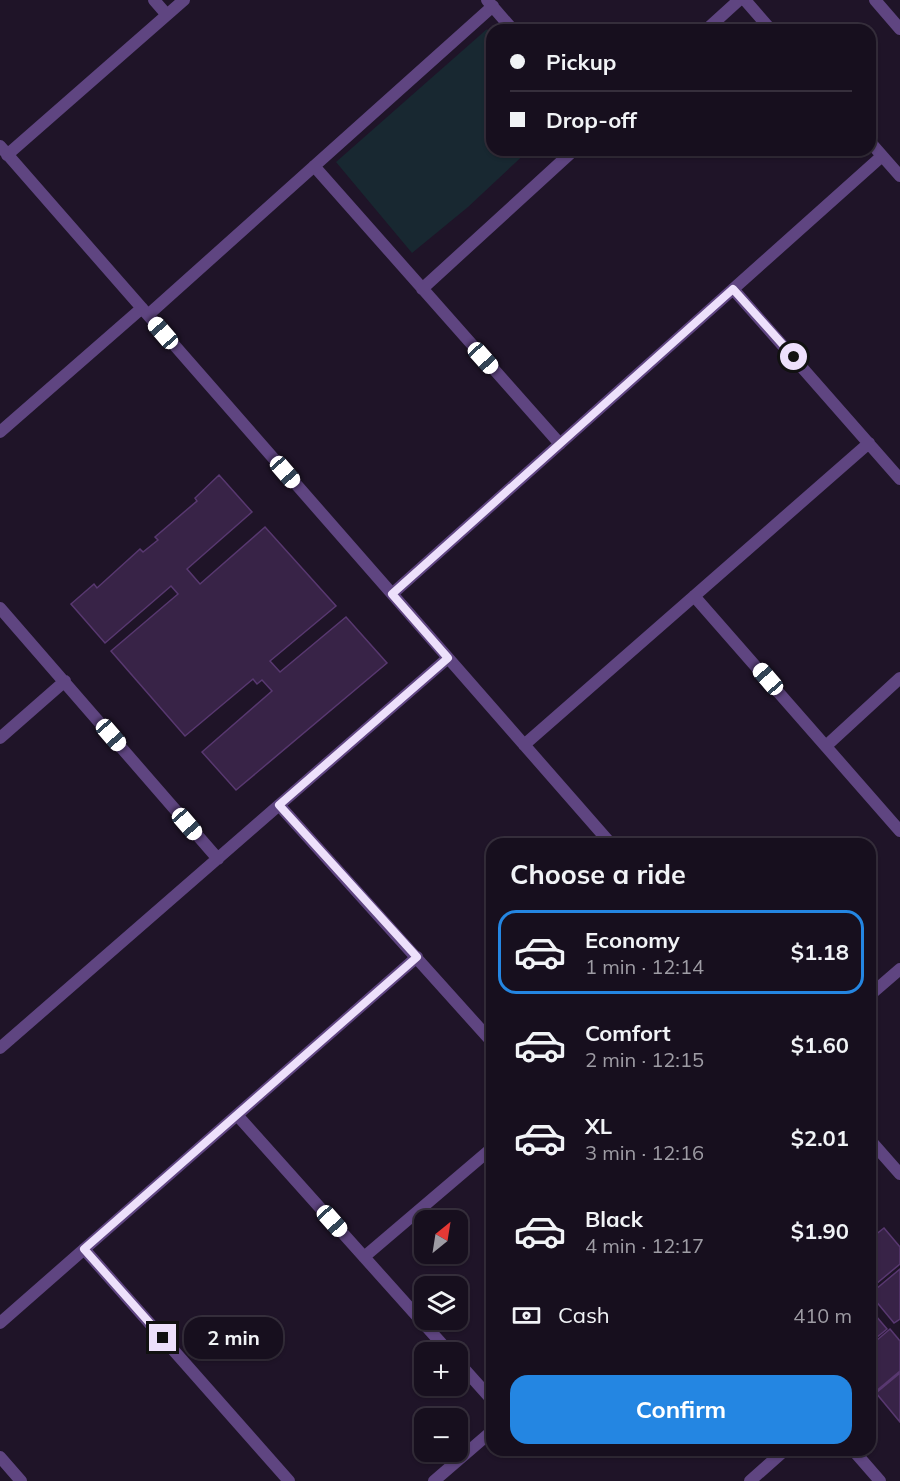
<!DOCTYPE html>
<html lang="en">
<head>
<meta charset="utf-8">
<style>
	:root { --surface:#170f1e; --page:#201827; --text:#f1f3f6; --muted:#9e9ca4; --line:#362f3c; --accent:#2486e2 }
	body { margin:0; font-family:Mulish,sans-serif; background:var(--page); color:var(--text); height:100vh; display:flex; flex-direction:column; font-size:22px; white-space:nowrap }
	* { box-sizing:border-box; margin:0 }
	p { font-size:20px; color:var(--muted) }
	.icon { flex:none; width:33px; height:33px; fill:none; stroke:currentColor; stroke-width:2; stroke-linecap:round; stroke-linejoin:round }
	.map { position:relative; flex:1; overflow:hidden }
	.drawer { position:absolute; left:486px; top:838px; width:390px; height:618px; display:flex; flex-direction:column; background:var(--surface); border-radius:18px; box-shadow:0 2px 4px #0004,0 0 0 2px var(--line) }
	.drawer>* { flex:none }
	.top-card { position:absolute; left:486px; top:24px; width:390px; height:132px; border-radius:18px; box-shadow:0 2px 4px #0004,0 0 0 2px var(--line); display:grid; align-content:center; height:132px; padding:0 24px; background:var(--surface) }
	.needle { width:39px; rotate:30deg }
	.buttons { position:absolute; left:414px; top:1210px; display:grid; gap:12px }
	.buttons a { display:grid; place-items:center; width:54px; height:54px; border-radius:12px; background:var(--surface); box-shadow:0 2px 4px #0004,0 0 0 2px var(--line); font-size:30px }
	.end { position:absolute; width:27px; height:27px; margin:-14px; border:8px solid #ede0fb; background:#111; box-shadow:0 0 0 3px #111 }
	.from { border-radius:50% }
	.bubble { position:absolute; height:42px; border-radius:18px; background:var(--surface); box-shadow:0 2px 4px #0004,0 0 0 2px var(--line); font-size:20px; font-weight:700; line-height:42px; text-align:center }
	.car { position:absolute; width:18px; height:36px; margin:-18px -9px; border-radius:8px; box-shadow:0 0 4px 2px #0007; background:linear-gradient(#fff 24%,#345 0 40%,#fff 0 76%,#345 0 86%,#fff 0) }
	.top-card b { display:flex; align-items:center; gap:21px; height:57px; font-size:22px }
	.top-card b+b { border-top:2px solid var(--line) }
	.top-card i { width:15px; height:15px; background:var(--text) }
	ul { padding:0; list-style:none }
	li { display:flex; align-items:center; gap:18px; height:84px; margin:0 12px 9px; padding:0 12px; border:3px solid transparent; border-radius:18px }
	li div { flex:1 }
	li b { display:block; font-size:22px }
	li em { font-style:normal; font-weight:700 }
	li.current { border-color:var(--accent) }
	li>.icon { width:54px; height:54px; stroke-width:1.5 }
	h2 { padding:0 24px; font-size:27px; line-height:72px }
	.pay { display:flex; align-items:center; gap:15px; height:66px; padding:0 24px; font-size:22px }
	.pay p { margin-inline-start:auto }
	.cta { display:flex; gap:12px; margin-top:auto; padding:12px 24px }
	.cta a { flex:1; height:69px; border-radius:18px; background:var(--accent); color:#fff; font-size:24px; font-weight:700; line-height:69px; text-align:center }
	.map>svg:first-child { display:block }
	.green { fill:#182831 }
	.building { fill:#382347; stroke:#583870; stroke-width:1.5 }
	.lines { fill:none; stroke-linecap:round; stroke-linejoin:round }
	.minor { stroke:#5f4581; stroke-width:12 }
	.route { stroke:#ede0fb; stroke-width:8 }
</style>
</head>
<body>
<div class="map">
<svg width="900" height="1481" viewBox="0 0 900 1481">
	<rect width="100%" height="100%" fill="#1f1428"/>
	<!-- green -->
	<path class="green" d="M487,29l5,6v115h37l-61,57 -56,46 -76,-91z"/>
	<!-- building -->
	<path class="building" d="M219,475l33,37 -65,57 13,15 65,-57 71,79 -66,55 10,11 66,-55 41,46 -151,127 -34,-38 70,-61 -10,-11 -5,4 -4,-5 -68,57 -74,-85 67,-57 -7,-8 -66,57 -34,-39 23,-20 3,4 43,-39 3,3 15,-12 -3,-3 42,-36 -2,-3z
		M884,1228l16,19v17l-30,25v-50z
		M900,1269v50l-6,4 -24,-29z
		M870,1309l17,20 -17,14z
		M890,1329l10,12v30l-25,21 -5,-6v-40z
		M900,1373v49l-24,-29z"/>
	<g class="lines">
		<!-- minor -->
		<path class="minor" d="M154,0l13,15
			M487,0l26,30
			M745,0l26,30
			M875,0l25,29
			M706,30l33,-30
			M870,142l30,34
			M0,146l611,698
			M7,155l177,-155
			M314,166l246,278
			M422,289l152,-139
			M733,289l167,190
			M148,315l345,-309
			M0,432l142,-124
			M392,594l490,-438
			M694,596l206,235
			M0,608l218,251
			M0,738l65,-57
			M524,745l345,-302
			M826,746l74,-68
			M279,805l213,237
			M870,995l30,-26
			M0,1048l448,-390
			M237,1115l213,238
			M870,1140l30,34
			M84,1249l205,232
			M364,1257l128,-109
			M0,1323l417,-366
			M458,1362l34,38
			M853,1450l27,31
			M0,1457l21,24
			M434,1481l58,-50
			M750,1481l35,-31"/>
	</g>
	<g class="lines">
		<!-- route -->
		<path class="route" d="M163,1338l-79,-89 333,-292 -138,-152 169,-147 -56,-64 341,-305 61,68"/>
	</g>
</svg>
<div class="buttons">
<a><svg class="needle" viewBox="-14 -14 28 28"><path d="M0-13l5 13h-10z" fill="#e53935"/><path d="M0 13l5-13h-10z" fill="#9e9ca4"/></svg></a>
<a><svg class="icon" aria-label="layers" viewBox="0 0 24 24"><path d="M12 4l9 5-9 5-9-5zM3 14l9 5 9-5"/></svg></a>
<a>+</a>
<a>−</a>
</div>
<i class="end from" style="left:794px;top:357px"></i>
<i class="end" style="left:163px;top:1338px"></i>
<div class="bubble" style="left:184px;top:1317px;width:99px">2 min</div>
<i class="car" style="left:163px;top:333px;rotate:319deg"></i>
<i class="car" style="left:483px;top:358px;rotate:138deg"></i>
<i class="car" style="left:285px;top:472px;rotate:139deg"></i>
<i class="car" style="left:768px;top:679px;rotate:319deg"></i>
<i class="car" style="left:111px;top:735px;rotate:139deg"></i>
<i class="car" style="left:187px;top:824px;rotate:139deg"></i>
<i class="car" style="left:332px;top:1221px;rotate:138deg"></i>
<div class="top-card">
<b><i class="from"></i>Pickup</b>
<b><i></i>Drop-off</b>
</div>
<section class="drawer">
<h2>Choose a ride</h2>
<ul>
<li class="current"><svg class="icon" aria-label="car" viewBox="0 0 24 24"><path d="M5 17H2v-5l4-1 3-4h7l3 4 3 1v5h-3M9 17h6M6 11h13"/><circle cx="7" cy="17" r="2"/><circle cx="17" cy="17" r="2"/></svg><div><b>Economy</b><p>1 min · 12:14</p></div><em>$1.18</em></li>
<li><svg class="icon" aria-label="car" viewBox="0 0 24 24"><path d="M5 17H2v-5l4-1 3-4h7l3 4 3 1v5h-3M9 17h6M6 11h13"/><circle cx="7" cy="17" r="2"/><circle cx="17" cy="17" r="2"/></svg><div><b>Comfort</b><p>2 min · 12:15</p></div><em>$1.60</em></li>
<li><svg class="icon" aria-label="car" viewBox="0 0 24 24"><path d="M5 17H2v-5l4-1 3-4h7l3 4 3 1v5h-3M9 17h6M6 11h13"/><circle cx="7" cy="17" r="2"/><circle cx="17" cy="17" r="2"/></svg><div><b>XL</b><p>3 min · 12:16</p></div><em>$2.01</em></li>
<li><svg class="icon" aria-label="car" viewBox="0 0 24 24"><path d="M5 17H2v-5l4-1 3-4h7l3 4 3 1v5h-3M9 17h6M6 11h13"/><circle cx="7" cy="17" r="2"/><circle cx="17" cy="17" r="2"/></svg><div><b>Black</b><p>4 min · 12:17</p></div><em>$1.90</em></li>
</ul>
<div class="pay"><svg class="icon" aria-label="cash" viewBox="0 0 24 24"><path d="M3 7h18v10H3z"/><circle cx="12" cy="12" r="2"/></svg>Cash<p>410 m</p></div>
<div class="cta"><a>Confirm</a></div>
</section>
</div>
</body>
</html>
